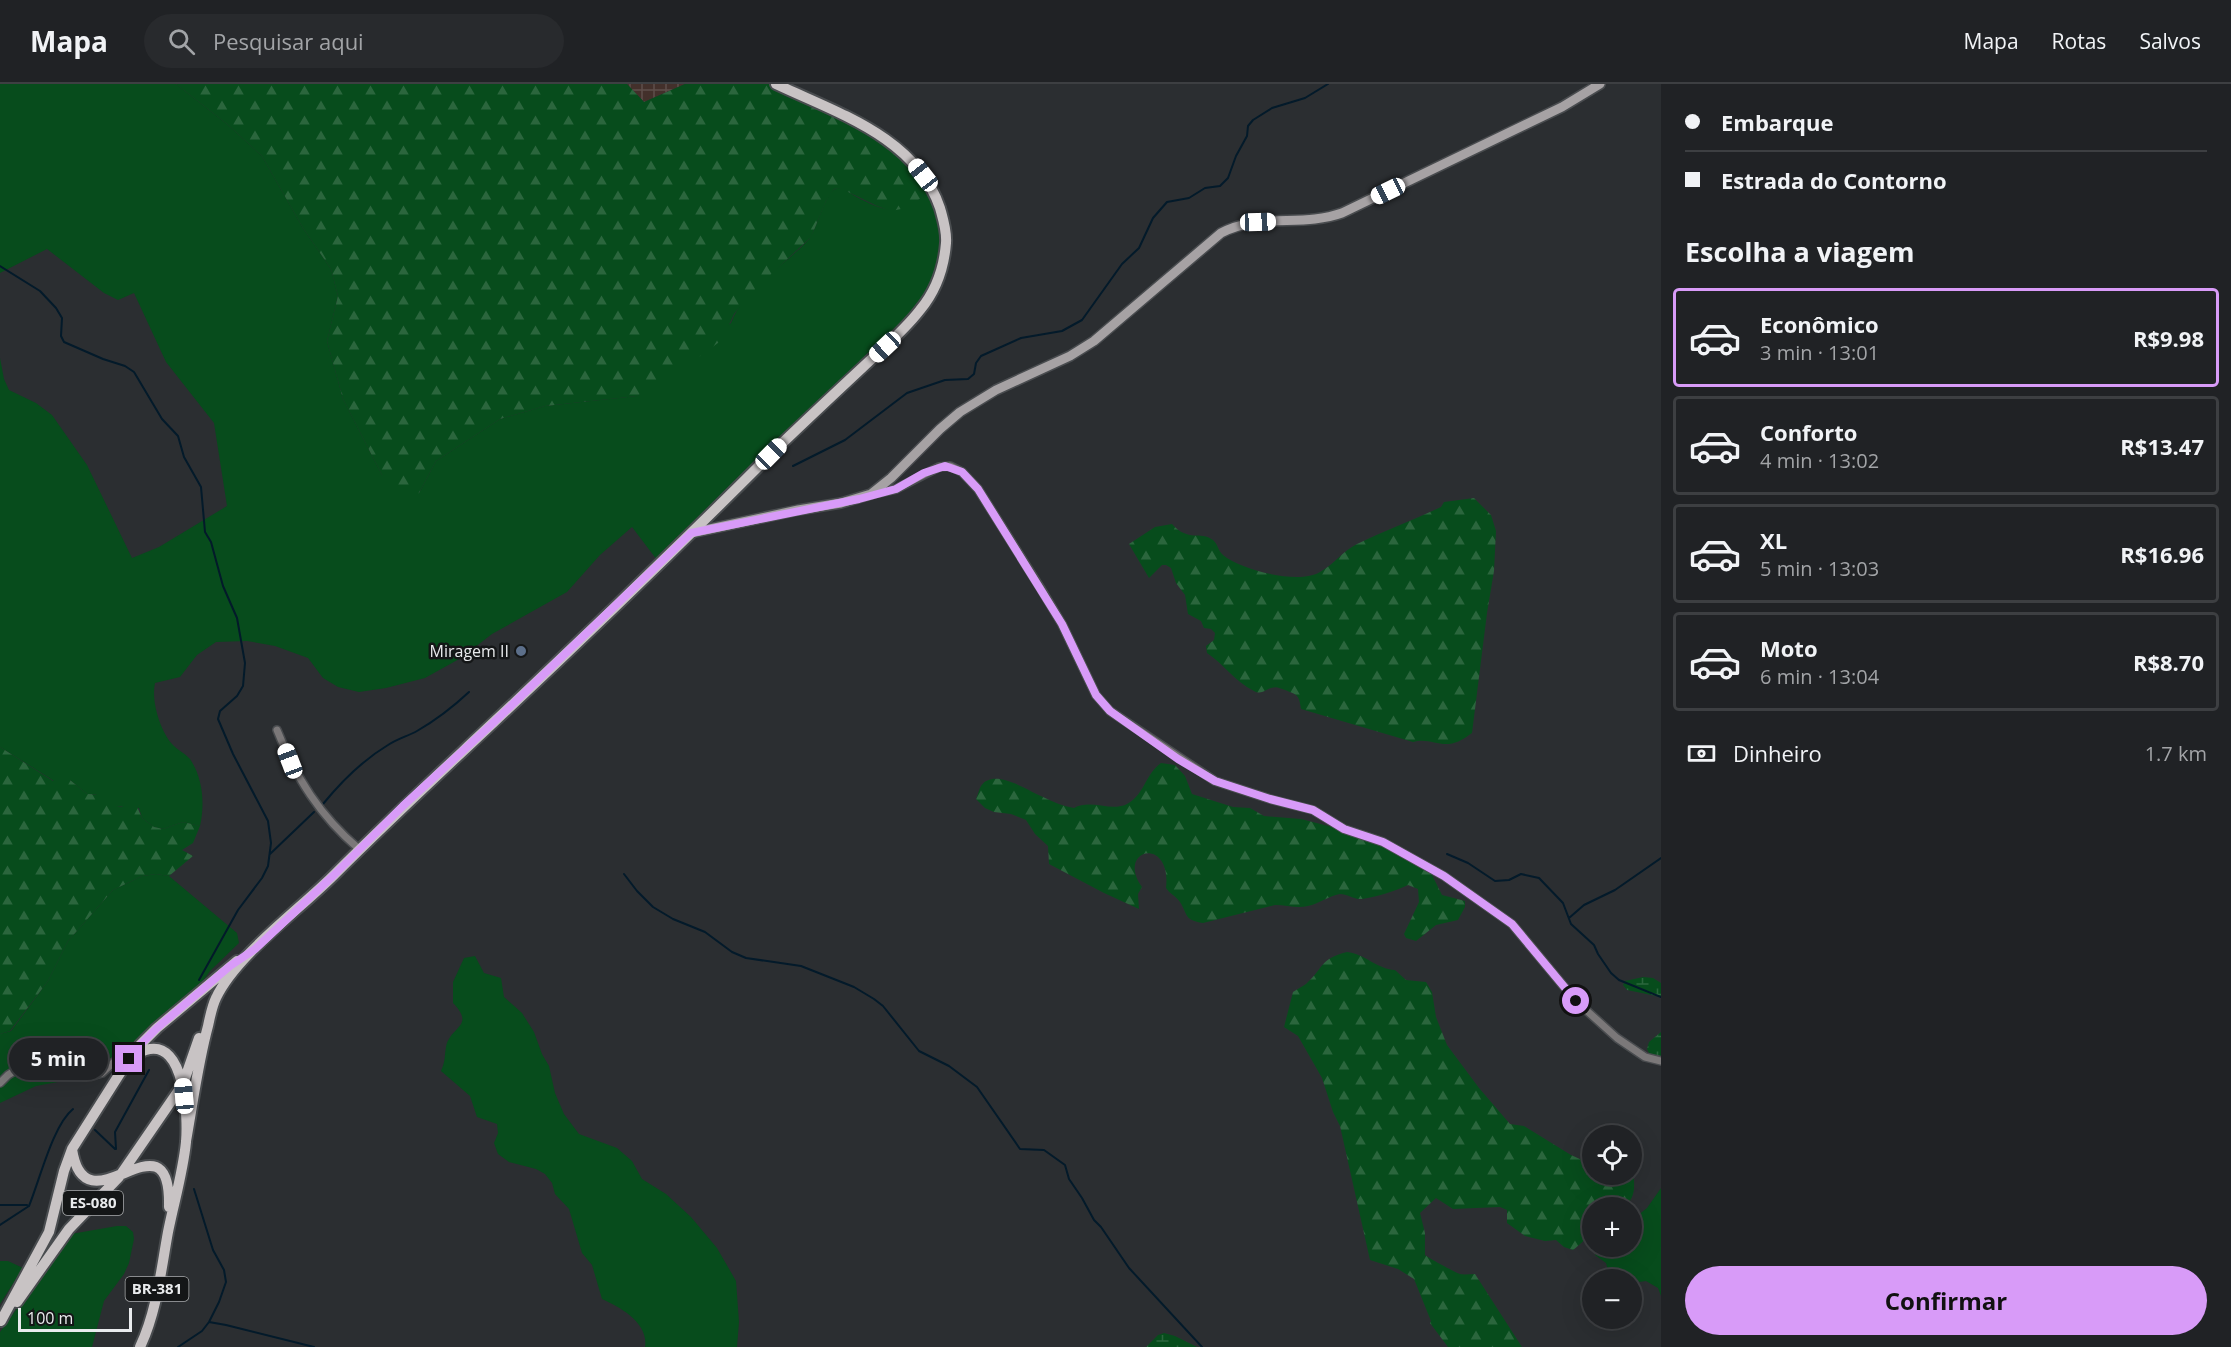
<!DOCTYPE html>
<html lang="pt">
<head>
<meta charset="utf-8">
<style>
	:root { --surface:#202225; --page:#282a2d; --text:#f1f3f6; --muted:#a2a4a7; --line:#3d3f42; --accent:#d89bf8 }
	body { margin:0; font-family:"Open Sans",sans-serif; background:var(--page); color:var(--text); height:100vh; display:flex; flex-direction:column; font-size:22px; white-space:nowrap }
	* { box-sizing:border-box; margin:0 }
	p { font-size:20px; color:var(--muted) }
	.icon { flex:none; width:33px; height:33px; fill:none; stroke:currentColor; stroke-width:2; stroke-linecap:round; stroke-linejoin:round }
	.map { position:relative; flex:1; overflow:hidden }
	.sheet { display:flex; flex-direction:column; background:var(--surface); width:570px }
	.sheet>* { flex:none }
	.top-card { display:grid; align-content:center; height:132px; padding:0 24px; background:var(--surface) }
	.fabs { position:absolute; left:1582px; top:1041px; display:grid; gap:12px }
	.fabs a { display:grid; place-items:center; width:60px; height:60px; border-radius:50%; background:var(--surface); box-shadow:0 6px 24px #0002,0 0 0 2px var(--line); font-size:30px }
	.scale { position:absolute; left:18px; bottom:15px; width:114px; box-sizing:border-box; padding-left:6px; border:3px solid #e9ebed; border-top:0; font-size:16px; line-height:21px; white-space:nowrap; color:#e9ebed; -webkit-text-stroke:4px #141617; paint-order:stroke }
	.end { position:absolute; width:27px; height:27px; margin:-14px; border:8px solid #d89bf8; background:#111; box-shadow:0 0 0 3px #111 }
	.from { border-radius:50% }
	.bubble { position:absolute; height:42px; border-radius:21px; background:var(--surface); box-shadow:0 6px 24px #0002,0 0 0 2px var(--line); font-size:20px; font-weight:700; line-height:42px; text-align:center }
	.car { position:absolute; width:18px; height:36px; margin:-18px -9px; border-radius:8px; box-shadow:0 0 4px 2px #0007; background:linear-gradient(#fff 24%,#345 0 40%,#fff 0 76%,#345 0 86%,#fff 0) }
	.top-card b { display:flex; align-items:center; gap:21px; height:57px; font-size:22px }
	.top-card b+b { border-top:2px solid var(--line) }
	.top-card i { width:15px; height:15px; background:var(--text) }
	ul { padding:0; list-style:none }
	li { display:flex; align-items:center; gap:18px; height:99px; margin:0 12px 9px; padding:0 12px; border:3px solid var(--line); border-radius:6px }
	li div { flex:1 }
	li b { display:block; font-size:22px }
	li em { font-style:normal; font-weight:700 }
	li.current { border-color:var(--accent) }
	li>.icon { width:54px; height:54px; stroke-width:1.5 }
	h2 { padding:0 24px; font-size:27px; line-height:72px }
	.pay { display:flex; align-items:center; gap:15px; height:66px; padding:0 24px; font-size:22px }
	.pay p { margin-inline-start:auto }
	.action { display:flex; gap:12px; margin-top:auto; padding:12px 24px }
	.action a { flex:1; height:69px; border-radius:36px; background:var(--accent); color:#111; font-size:24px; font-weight:700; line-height:69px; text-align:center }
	header { display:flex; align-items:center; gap:36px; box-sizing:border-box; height:84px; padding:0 30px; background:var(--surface); border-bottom:2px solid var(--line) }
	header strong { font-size:28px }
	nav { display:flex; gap:33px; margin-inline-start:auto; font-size:21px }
	.search { width:420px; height:54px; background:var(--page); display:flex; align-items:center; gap:15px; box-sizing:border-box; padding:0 21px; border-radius:33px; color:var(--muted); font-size:22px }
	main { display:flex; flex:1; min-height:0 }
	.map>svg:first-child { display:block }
	.industrial { fill:url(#industrial-grid) }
	.grass { fill:#074c1c }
	.forest { fill:url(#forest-firs) }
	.wetland { fill:url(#wetland-marsh) }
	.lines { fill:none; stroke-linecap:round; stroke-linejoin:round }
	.stream { stroke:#031a2a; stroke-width:2 }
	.street-casing { stroke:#494c4f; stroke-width:10 }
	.secondary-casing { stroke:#494c4f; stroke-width:12 }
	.primary-casing { stroke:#494c4f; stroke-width:14 }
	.street { stroke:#7b7879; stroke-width:7 }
	.secondary { stroke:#a6a2a4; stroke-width:9 }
	.primary { stroke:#c8c3c4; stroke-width:10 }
	.route { stroke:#d89bf8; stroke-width:8 }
	.service-dot { fill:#5c6f8a; stroke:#141617; stroke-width:2 }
	.labels { text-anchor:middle; stroke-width:5; stroke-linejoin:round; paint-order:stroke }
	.shield { fill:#141617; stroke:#a9abad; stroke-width:1.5 }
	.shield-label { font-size:15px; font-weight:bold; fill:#e9ebed }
	.poi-label { font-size:16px; fill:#e9ebed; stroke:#141617; text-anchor:end }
</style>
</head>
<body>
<header>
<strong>Mapa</strong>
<div class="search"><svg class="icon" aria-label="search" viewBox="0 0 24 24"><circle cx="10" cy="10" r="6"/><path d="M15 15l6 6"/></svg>Pesquisar aqui</div>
<nav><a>Mapa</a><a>Rotas</a><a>Salvos</a></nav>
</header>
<main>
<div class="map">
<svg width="1661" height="1263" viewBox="0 0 1661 1263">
	<defs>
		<pattern id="industrial-grid" width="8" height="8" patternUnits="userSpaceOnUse" patternTransform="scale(1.5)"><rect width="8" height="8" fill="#43302b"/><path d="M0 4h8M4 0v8" fill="none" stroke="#5e4e4a"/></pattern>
		<pattern id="forest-firs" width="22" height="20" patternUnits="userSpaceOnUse" patternTransform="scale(1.5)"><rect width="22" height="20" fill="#074c1c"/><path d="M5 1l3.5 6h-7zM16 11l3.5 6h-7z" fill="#2b663d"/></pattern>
		<pattern id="wetland-marsh" width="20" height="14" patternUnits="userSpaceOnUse" patternTransform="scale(1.5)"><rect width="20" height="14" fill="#074c1c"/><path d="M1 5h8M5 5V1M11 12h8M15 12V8" fill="none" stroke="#2b663d"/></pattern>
	</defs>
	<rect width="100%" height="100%" fill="#2b2e31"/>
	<!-- industrial -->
	<path class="industrial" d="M627,0h58l-41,18z"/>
	<!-- grass -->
	<path class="grass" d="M0,0h176l51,40 35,32 41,72 28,41 7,27 -11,45 16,58 39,76 37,18 17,-32 64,-42 45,-13 92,-10 94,-73c13,-36 54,-57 78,-84 8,-9 17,-51 29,-51 6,0 12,5 17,8 36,19 41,18 75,-4l12,26 2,36 -21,50 -266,256 -25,-33 -32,28 -33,37 -75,42 -31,24 -36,20 -39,10 -27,4 -21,-5 -15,-9 -15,-20 -33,-12 -28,-5 -31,1 -19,13 -17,22 -25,6c-4,18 5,47 17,61 5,6 13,9 18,15 13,19 15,45 10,67l-17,-4 -20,7 -9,-2 -12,-9 -3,-10 -22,-2 -22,-12h-8l-17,-14 -16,1 -54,-34v-389l4,21 5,11 27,13 16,12 35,50 45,93 27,-11 68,-41 -13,-83 -48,-61 -32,-69 -16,7 -14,-7 -57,-44 -47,24z
		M156,790l13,2 68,57 2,10 -29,28 -17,25 -46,37 -57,39 -16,7 -38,7 -36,17v-69l11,-3 37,-50 20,-40 45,-51 29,-14z
		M475,872l9,17 17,5 3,19 18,16 12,19 8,22 7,12 6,27 9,21 15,20 38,14 15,13 10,18 24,15 25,23 26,31 19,33 3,41 -2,25h-92c4,-24 -25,-40 -43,-48l-10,-34 -10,-12 -13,-44 -14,-15 -3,-11 -7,-9 -9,-5 -27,-7 -11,-8 -4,-11 4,-10 -1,-9 -20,-7 -7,-21 -29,-25c5,-12 3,-13 5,-24 4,-21 30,-20 7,-44v-21l11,-24z
		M1661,1104v108l-3,-8 -12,-7 -14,2v-3l-17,-1 -6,-5 -3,-11 -11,-8 2,-8 35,-1v-26l15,-12z
		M117,1142h9l7,6 1,7 -5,24 -5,11 -20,27 -12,46h-92v-15l71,-98z
		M0,1177h8l15,7 -23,36z"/>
	<!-- forest -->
	<path class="forest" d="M176,0h451l17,18 41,-18h84l93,45 38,25 30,38 -24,16 -15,3 -14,-5 -33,-16 -6,-2 -4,1 -8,12 -15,36 -62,58 -15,19 -12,26 -38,28 -47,28 -92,10 -45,13 -64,42 -17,32 -17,5 -20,-23 -39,-76 -16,-58 11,-45 -7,-27 -28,-41 -41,-72 -35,-32z
		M1474,414l17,17 5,16 -2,40 -7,42 -15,120c-7,5 -14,10 -23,11 -13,1 -22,-6 -36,-2l-112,-33c-2,-15 -4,-14 -16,-19 -6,-2 -8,-4 -14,-2 -6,2 -10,7 -17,3 -20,-10 -29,-26 -47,-38l-1,-7 8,-6 1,-7 -4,-4 -7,-1 -3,-7 -13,-7 -3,-19 -9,-12 -5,-15 -5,-3h-4l-13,13 -20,-34 26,-17 17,-3c17,19 28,6 41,16 5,4 5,11 10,15 18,15 76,30 97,17 13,-7 23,-21 37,-28 27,-13 56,-24 84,-37l3,-5z
		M0,663l53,34 7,-5 10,4 17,14 22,1 8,11 5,1 5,-5h8l7,16 12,9 9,2 20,-7 17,4 -7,17 -11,7 11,6 -24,20 -13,-2 -14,2 -29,14 -45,51 -20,40 -38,50 -10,3z
		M1161,679l14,2 10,11 7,18 41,13 17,1 14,8 37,3 43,11 51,19 36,24 11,22 23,6v6l-7,13 -22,5 -20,16 -10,-3 -2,-4 15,-32 -1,-13 -10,-4c-13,6 -31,12 -46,14 -7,1 -15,-5 -22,-5 -12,2 -21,10 -32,12 -11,3 -21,-1 -33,-1l-72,18c-19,-3 -15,-8 -23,-21 -4,-6 -10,-8 -14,-14 6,-53 -51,-39 -24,-1l-4,7 1,15 -35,-16 -55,-29 -1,-18 -13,-12 -9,-14 -15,-6 -17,-2 -9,-4 -9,-9c2,-4 3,-10 5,-13 13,-19 47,5 62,11 10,5 20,9 31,11 16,-9 35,3 51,-3 19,-8 20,-31 36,-42z
		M1347,868c18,2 30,17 48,18l11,10 20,2 6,10 4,25 11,28 32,43 31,36 14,2 47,29 22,10v9h39l1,-2c2,13 3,29 -11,35l-29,1c0,24 0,26 -20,42l-9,-3 -8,-7 -11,1 -20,-5 -18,-13v-13l-7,-3 -47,2 -17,-11 -16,15 5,20v22c2,2 31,18 35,19 4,1 10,0 15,0l47,73h-74l-18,-24 1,-2 -17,-42 -16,-10 -28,-9 -30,-134 -7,-14 -11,-34 -24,-42 -14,-9 9,-35c4,-3 9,-5 13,-8 18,-16 13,-25 41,-32z"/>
	<!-- wetland -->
	<path class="wetland" d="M1643,893l10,1 8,5v14l-34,-7 -4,-5 2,-4z
		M1661,948v24l-11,-1 -3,-6 2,-7z
		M1164,1249l11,3 22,11h-51l12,-12z"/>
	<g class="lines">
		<!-- stream -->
		<path class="stream" d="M0,182l40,25 16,17 6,10 -1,18 3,6 39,17 22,7 9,6 28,47 16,17 6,21 17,30 4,45 6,10 12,44 14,32 8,45 -2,23 -6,10 -17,15 -2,8 15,35 35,67 3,22 -3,23 -6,12 -24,32 -39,70
			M793,382l52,-26 62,-47 38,-13 23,-1 6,-5 2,-11 5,-7 40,-18 41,-7 20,-11 40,-56 17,-16 14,-30 14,-16 22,-4 16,-10 15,-2 8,-8 8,-22 11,-20 1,-10 5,-6 19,-12 33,-10 23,-14
			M323,720c18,-22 40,-44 65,-59 9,-6 20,-9 29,-14 19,-11 36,-24 52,-39
			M270,770l44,-42
			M1447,770l21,9 27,18 14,-1 12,-6 18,4 24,25 8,21 23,21 4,9 13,19 8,7 42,17
			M624,790l13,17 16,16 20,12 32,13 27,20 14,6 55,8 53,21 20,12 9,7 36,45 30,15 28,21 43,62 24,1 21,15 4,14 13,19 12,22 7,7 28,41 73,79
			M1569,834l15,-13 31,-15 46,-32
			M95,1046l20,19
			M116,1065l-1,-17 34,-62
			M0,1121h27
			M29,1122c11,-27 24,-81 44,-97
			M0,1141l29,-19
			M209,1238l17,3 88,22
			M178,1263l24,-16 7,-9 10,-20 7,-20 -2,-12 -11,-20 -19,-61"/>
		<!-- street casing -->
		<g class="street-casing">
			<path id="street" d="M873,410l23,-5 43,-22 11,-1 12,6 16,17 63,100 21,35 34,71 14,16 105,70 55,18 43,11 31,19 39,13 61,34 68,48 64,77 41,37 28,19 16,4
				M277,646c19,48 43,86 82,119
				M0,999l8,-8 22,-14 23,1 38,14 11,-3 12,-11 15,-3"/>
		</g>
		<!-- secondary casing -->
		<g class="secondary-casing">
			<path id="secondary" d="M691,449l107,-23 43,-7 30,-9 20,-16 49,-49 20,-17 36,-22 74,-34 24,-15 127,-108c37,-20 82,-6 121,-20l220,-106 38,-23"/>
		</g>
		<!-- primary casing -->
		<g class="primary-casing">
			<path id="primary" d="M134,972c4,-2 8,-5 12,-6 40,-12 42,69 40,92 -3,30 -12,60 -18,90 -7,38 -11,79 -28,115
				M186,1057c7,-39 12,-78 22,-115 2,-9 4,-20 8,-28 20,-43 87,-91 121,-126 52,-52 105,-101 158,-151 94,-88 187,-178 278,-269 30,-29 60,-57 90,-85 19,-18 41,-36 57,-57 16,-19 24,-42 26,-67 1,-12 -3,-24 -6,-35 -24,-71 -103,-95 -164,-124
				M72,1065c13,87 99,-44 97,58
				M17,1218l52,-73 50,-52 64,-93 16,-46
				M1,1237l48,-89 15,-61 8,-22 57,-90 11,-14 17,-17 80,-67"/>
		</g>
		<!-- street -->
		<use href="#street" class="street"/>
		<!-- secondary -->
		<use href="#secondary" class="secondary"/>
		<!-- primary -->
		<use href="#primary" class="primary"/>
	</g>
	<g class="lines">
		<!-- route -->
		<path class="route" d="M129,975l11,-14 17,-17 73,-62 25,-17 80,-75 68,-68 90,-83 198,-190 168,-34 37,-10 28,-16 21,-7 17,6 16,17 84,135 34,71 14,16 68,48 37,22 55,18 43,11 31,19 39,13 61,34 68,48 64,77"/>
	</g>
	<!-- markers -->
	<circle class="service-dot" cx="521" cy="567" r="6"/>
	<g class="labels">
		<!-- shield labels -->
		<g class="shield">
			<rect x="63" y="1107" width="60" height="24" rx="4.5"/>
			<rect x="125.5" y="1193" width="63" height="24" rx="4.5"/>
		</g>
		<g class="shield-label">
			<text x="93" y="1124">ES-080</text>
			<text x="157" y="1210">BR-381</text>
		</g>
		<!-- poi labels -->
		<g class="poi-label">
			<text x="509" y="573">Miragem II</text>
		</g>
	</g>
</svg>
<div class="fabs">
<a><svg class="icon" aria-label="locate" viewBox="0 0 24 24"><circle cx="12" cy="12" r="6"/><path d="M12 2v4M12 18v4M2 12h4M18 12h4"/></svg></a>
<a>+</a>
<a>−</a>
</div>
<div class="scale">100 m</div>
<i class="end from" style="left:1576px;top:917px"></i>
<i class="end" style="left:129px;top:975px"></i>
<div class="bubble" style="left:9px;top:954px;width:99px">5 min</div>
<i class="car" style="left:923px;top:91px;rotate:322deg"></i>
<i class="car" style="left:1388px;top:107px;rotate:244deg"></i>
<i class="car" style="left:1258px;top:138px;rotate:88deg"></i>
<i class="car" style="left:885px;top:263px;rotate:227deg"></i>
<i class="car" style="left:771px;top:370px;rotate:45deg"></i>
<i class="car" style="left:290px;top:677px;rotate:339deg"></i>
<i class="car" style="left:184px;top:1012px;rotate:355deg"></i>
</div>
<section class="sheet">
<div class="top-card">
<b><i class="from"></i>Embarque</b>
<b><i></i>Estrada do Contorno</b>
</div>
<h2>Escolha a viagem</h2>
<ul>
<li class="current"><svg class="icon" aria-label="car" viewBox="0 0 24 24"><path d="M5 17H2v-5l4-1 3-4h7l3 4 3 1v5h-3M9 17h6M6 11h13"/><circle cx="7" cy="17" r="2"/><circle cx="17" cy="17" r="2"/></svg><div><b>Econômico</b><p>3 min · 13:01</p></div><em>R$9.98</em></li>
<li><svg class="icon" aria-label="car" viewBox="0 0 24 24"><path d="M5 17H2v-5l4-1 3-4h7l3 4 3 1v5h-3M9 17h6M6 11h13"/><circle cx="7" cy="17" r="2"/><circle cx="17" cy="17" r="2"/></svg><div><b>Conforto</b><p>4 min · 13:02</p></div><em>R$13.47</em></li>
<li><svg class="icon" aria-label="car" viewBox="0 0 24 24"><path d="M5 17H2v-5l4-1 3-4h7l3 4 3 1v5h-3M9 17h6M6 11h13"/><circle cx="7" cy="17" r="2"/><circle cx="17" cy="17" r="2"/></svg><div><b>XL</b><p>5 min · 13:03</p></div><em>R$16.96</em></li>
<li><svg class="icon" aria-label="car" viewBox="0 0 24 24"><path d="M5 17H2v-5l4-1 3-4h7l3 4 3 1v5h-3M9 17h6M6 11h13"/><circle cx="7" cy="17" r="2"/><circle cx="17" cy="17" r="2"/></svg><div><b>Moto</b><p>6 min · 13:04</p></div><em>R$8.70</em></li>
</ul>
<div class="pay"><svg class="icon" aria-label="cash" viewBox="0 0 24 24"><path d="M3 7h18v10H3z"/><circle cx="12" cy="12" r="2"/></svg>Dinheiro<p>1.7 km</p></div>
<div class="action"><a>Confirmar</a></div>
</section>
</main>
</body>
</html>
